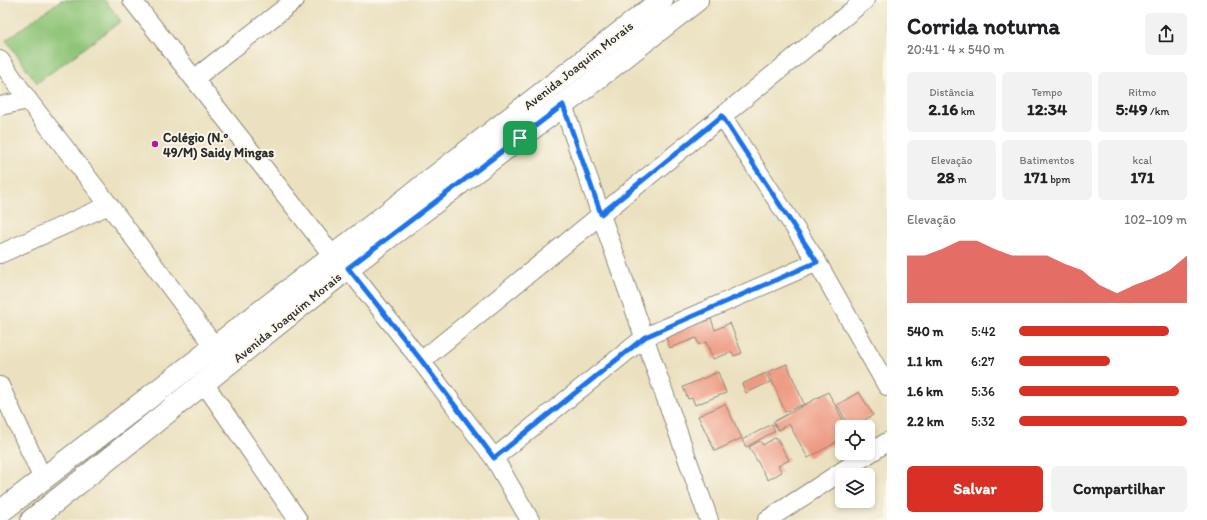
<!DOCTYPE html>
<html lang="pt">
<head>
<meta charset="utf-8">
<style>
  body { margin:0; font-family:Itim,sans-serif; background:#f2f2f2; color:#202124; height:100vh; display:flex; flex-direction:column; font-size:15px; white-space:nowrap }
  * { box-sizing:border-box; margin:0 }
  p { font-size:13px; color:#757577 }
  .icon { flex:none; width:22px; height:22px; fill:none; stroke:currentColor; stroke-width:2; stroke-linecap:round; stroke-linejoin:round }
  .map { position:relative; flex:1; overflow:hidden }
  .side { display:flex; flex-direction:column; background:#fff; width:320px }
  .side>* { flex:none }
  .tools { position:absolute; left:835px; top:420px; display:grid; gap:8px }
  .tools a { display:grid; place-items:center; width:40px; height:40px; border-radius:6px; background:#fff; box-shadow:0 2px 6px #0003; font-size:20px }
  .pin { position:absolute; display:grid; place-items:center; width:34px; height:34px; color:#fff; margin:-17px; border-radius:8px; box-shadow:0 2px 6px #0006 }
  .round { display:grid; place-items:center; flex:none; width:42px; height:42px; border-radius:6px; background:#f2f2f2 }
  .overview { display:flex; align-items:center; justify-content:space-between; height:68px; padding:0 20px }
  h1 { font-size:22px; font-weight:700; line-height:30px }
  .stats { display:grid; grid-template-columns:repeat(3,1fr); gap:6px; height:68px; padding:4px 20px }
  .stats div { display:grid; align-content:center; border-radius:6px; background:#f2f2f2; text-align:center }
  .stats b { font-size:17px; font-weight:700 }
  .stats small { font-size:11px; font-weight:400 }
  .stats p { font-size:11px }
  .chart { height:112px; padding:8px 20px }
  .chart p { display:flex; justify-content:space-between }
  .chart svg { width:100%; height:72px; margin-top:4px; fill:#d93025; opacity:.7 }
  .cta { display:flex; gap:8px; margin-top:auto; padding:8px 20px }
  .cta a { flex:1; height:46px; border-radius:6px; background:#d93025; color:#fff; font-size:16px; font-weight:700; line-height:46px; text-align:center }
  .cta a+a { background:#f2f2f2; color:#202124 }
  ul { padding:0 20px; list-style:none; font-size:13px }
  li { display:grid; grid-template-columns:64px 48px 1fr; align-items:center; height:30px }
  li i { height:10px; border-radius:5px; background:#d93025 }
  main { display:flex; flex:1; min-height:0 }
  .map>svg:first-child { display:block }
</style>
</head>
<body>
<main>
<div class="map">
<svg width="887" height="520" viewBox="0 0 887 520">
  <rect width="100%" height="100%" fill="#fbf7ec"/>
  <filter id="ink" filterUnits="userSpaceOnUse"><feTurbulence type="fractalNoise" baseFrequency=".025" numOctaves="2"/><feDisplacementMap in="SourceGraphic" scale="8" xChannelSelector="R" yChannelSelector="G"/><feConvolveMatrix kernelMatrix="1 2 1 2 8 2 1 2 1" color-interpolation-filters="sRGB"/></filter>
  <filter id="wash" filterUnits="userSpaceOnUse"><feTurbulence type="fractalNoise" baseFrequency=".012" numOctaves="4" result="noise"/><feDisplacementMap in="SourceGraphic" scale="16" xChannelSelector="R" yChannelSelector="G"/><feGaussianBlur stdDeviation="0.9" result="paint"/><feColorMatrix in="noise" values="0 0 0 0 0 0 0 0 0 0 0 0 0 0 0 0 0 1.4 0 .05"/><feComposite in="paint" operator="in"/></filter>
  <g filter="url(#wash)">
    <rect width="100%" height="100%" fill="#ebe1c0"/>
    <!-- green -->
    <polygon fill="#8fc578" stroke="#5d7852" points="61,0 105,0 121,21 37,83 6,40"/>
    <g id="blocks">
      <!-- building -->
      <g fill="#ee9a82">
        <polygon points="711,319 715,330 730,323 742,353 734,356 732,352 713,359 706,342 699,345 696,338 670,348 665,336"/>
        <polygon points="787,364 804,404 785,412 768,372"/>
        <polygon points="718,372 726,393 695,405 692,398 688,399 683,387"/>
        <polygon points="766,373 770,382 746,393 742,384"/>
        <polygon points="828,392 847,427 842,427 842,439 808,458 789,424 778,430 773,422"/>
        <polygon points="859,392 873,415 853,427 850,427 837,405"/>
        <polygon points="725,404 742,438 715,451 698,416"/>
        <polygon points="772,424 775,431 746,447 742,440"/>
        <polygon points="776,437 789,460 778,466 782,472 768,480 749,447 760,441 763,445"/>
      </g>
    </g>
  </g>
  <g filter="url(#ink)">
    <use href="#blocks" fill-opacity="0" stroke="#8b8676" stroke-width="1"/>
    <g fill="none" stroke-linecap="round" stroke-linejoin="round">
      <!-- minor casing -->
      <g stroke="#8b8676" stroke-width="20">
        <g id="minor">
          <polyline points="132,0 333,256"/>
          <polyline points="0,60 28,100 109,205 215,347"/>
          <polyline points="194,79 295,0"/>
          <polyline points="563,105 601,215 709,520"/>
          <polyline points="0,106 28,100"/>
          <polyline points="722,116 817,262 887,386"/>
          <polyline points="0,254 109,205"/>
          <polyline points="348,268 421,361 494,458 530,520"/>
          <polyline points="421,361 865,0"/>
          <polyline points="204,383 298,520"/>
          <polyline points="0,386 43,479"/>
          <polyline points="494,458 645,337 817,262"/>
          <polyline points="767,520 887,442"/>
        </g>
      </g>
      <!-- tertiary casing -->
      <g stroke="#8b8676" stroke-width="24">
        <g id="tertiary">
          <polyline points="0,512 333,256 662,0"/>
          <polyline points="32,520 348,268 563,105 697,0"/>
        </g>
      </g>
      <!-- minor -->
      <use href="#minor" stroke="#fff" stroke-width="18"/>
      <!-- tertiary -->
      <use href="#tertiary" stroke="#fff" stroke-width="22"/>
    </g>
  </g>
  <g fill="none" stroke-linecap="round" stroke-linejoin="round" filter="url(#ink)">
    <!-- route casing -->
    <g stroke="#fff" stroke-width="8">
      <polygon id="route" points="563,105 601,214 722,116 817,262 645,337 494,458 421,360 348,268"/>
    </g>
    <!-- route -->
    <use href="#route" stroke="#1a73e8" stroke-width="5"/>
  </g>
  <!-- markers -->
  <circle fill="#b5179e" stroke="#fbf7ec" stroke-width="1.5" cx="155" cy="144" r="4"/>
  <g text-anchor="middle" stroke-width="4" stroke-linejoin="round" paint-order="stroke">
    <!-- street labels -->
    <g font-size="13" fill="#2b2b2b" stroke="#fbf7ec">
      <text transform="translate(578 65) rotate(-38)" y="5">Avenida Joaquim Morais</text>
      <text transform="translate(287 317) rotate(-39)" y="5">Avenida Joaquim Morais</text>
    </g>
    <!-- poi labels -->
    <g font-size="13" font-weight="bold" fill="#2b2b2b" stroke="#fbf7ec" text-anchor="start">
      <text x="163" y="142">Colégio (N.º<tspan x="163" dy="15">49/M) Saidy Mingas</tspan></text>
    </g>
  </g>
</svg>
<div class="tools">
<a><svg class="icon" aria-label="locate" viewBox="0 0 24 24"><circle cx="12" cy="12" r="6"/><path d="M12 2v4M12 18v4M2 12h4M18 12h4"/></svg></a>
<a><svg class="icon" aria-label="layers" viewBox="0 0 24 24"><path d="M12 4l9 5-9 5-9-5zM3 14l9 5 9-5"/></svg></a>
</div>
<div class="pin" style="left:520px;top:138px;background:#1e9e55"><svg class="icon" aria-label="arrive" viewBox="0 0 24 24"><path d="M6 21V4h12l-3 4 3 4H6"/></svg></div>
</div>
<section class="side">
<div class="overview"><div><h1>Corrida noturna</h1><p>20:41 · 4 × 540 m</p></div><a class="round"><svg class="icon" aria-label="share" viewBox="0 0 24 24"><path d="M12 15V3M7 8l5-5 5 5M5 13v7h14v-7"/></svg></a></div>
<div class="stats">
<div><p>Distância</p><b>2.16<small> km</small></b></div>
<div><p>Tempo</p><b>12:34</b></div>
<div><p>Ritmo</p><b>5:49<small> /km</small></b></div>
</div>
<div class="stats">
<div><p>Elevação</p><b>28<small> m</small></b></div>
<div><p>Batimentos</p><b>171<small> bpm</small></b></div>
<div><p>kcal</p><b>171</b></div>
</div>
<div class="chart"><p><span>Elevação</span>102–109 m</p>
<svg viewBox="0 0 160 44" preserveAspectRatio="none"><path d="M0 44V15L10 15L20 11L30 6L40 6L50 11L60 15L70 15L80 15L90 20L100 24L110 33L120 38L130 33L140 29L150 24L160 15V44z"/></svg>
</div>
<ul>
<li><b>540 m</b>5:42<i style="width:89%"></i></li>
<li><b>1.1 km</b>6:27<i style="width:54%"></i></li>
<li><b>1.6 km</b>5:36<i style="width:95%"></i></li>
<li><b>2.2 km</b>5:32<i style="width:100%"></i></li>
</ul>
<div class="cta"><a>Salvar</a><a>Compartilhar</a></div>
</section>
</main>
</body>
</html>
